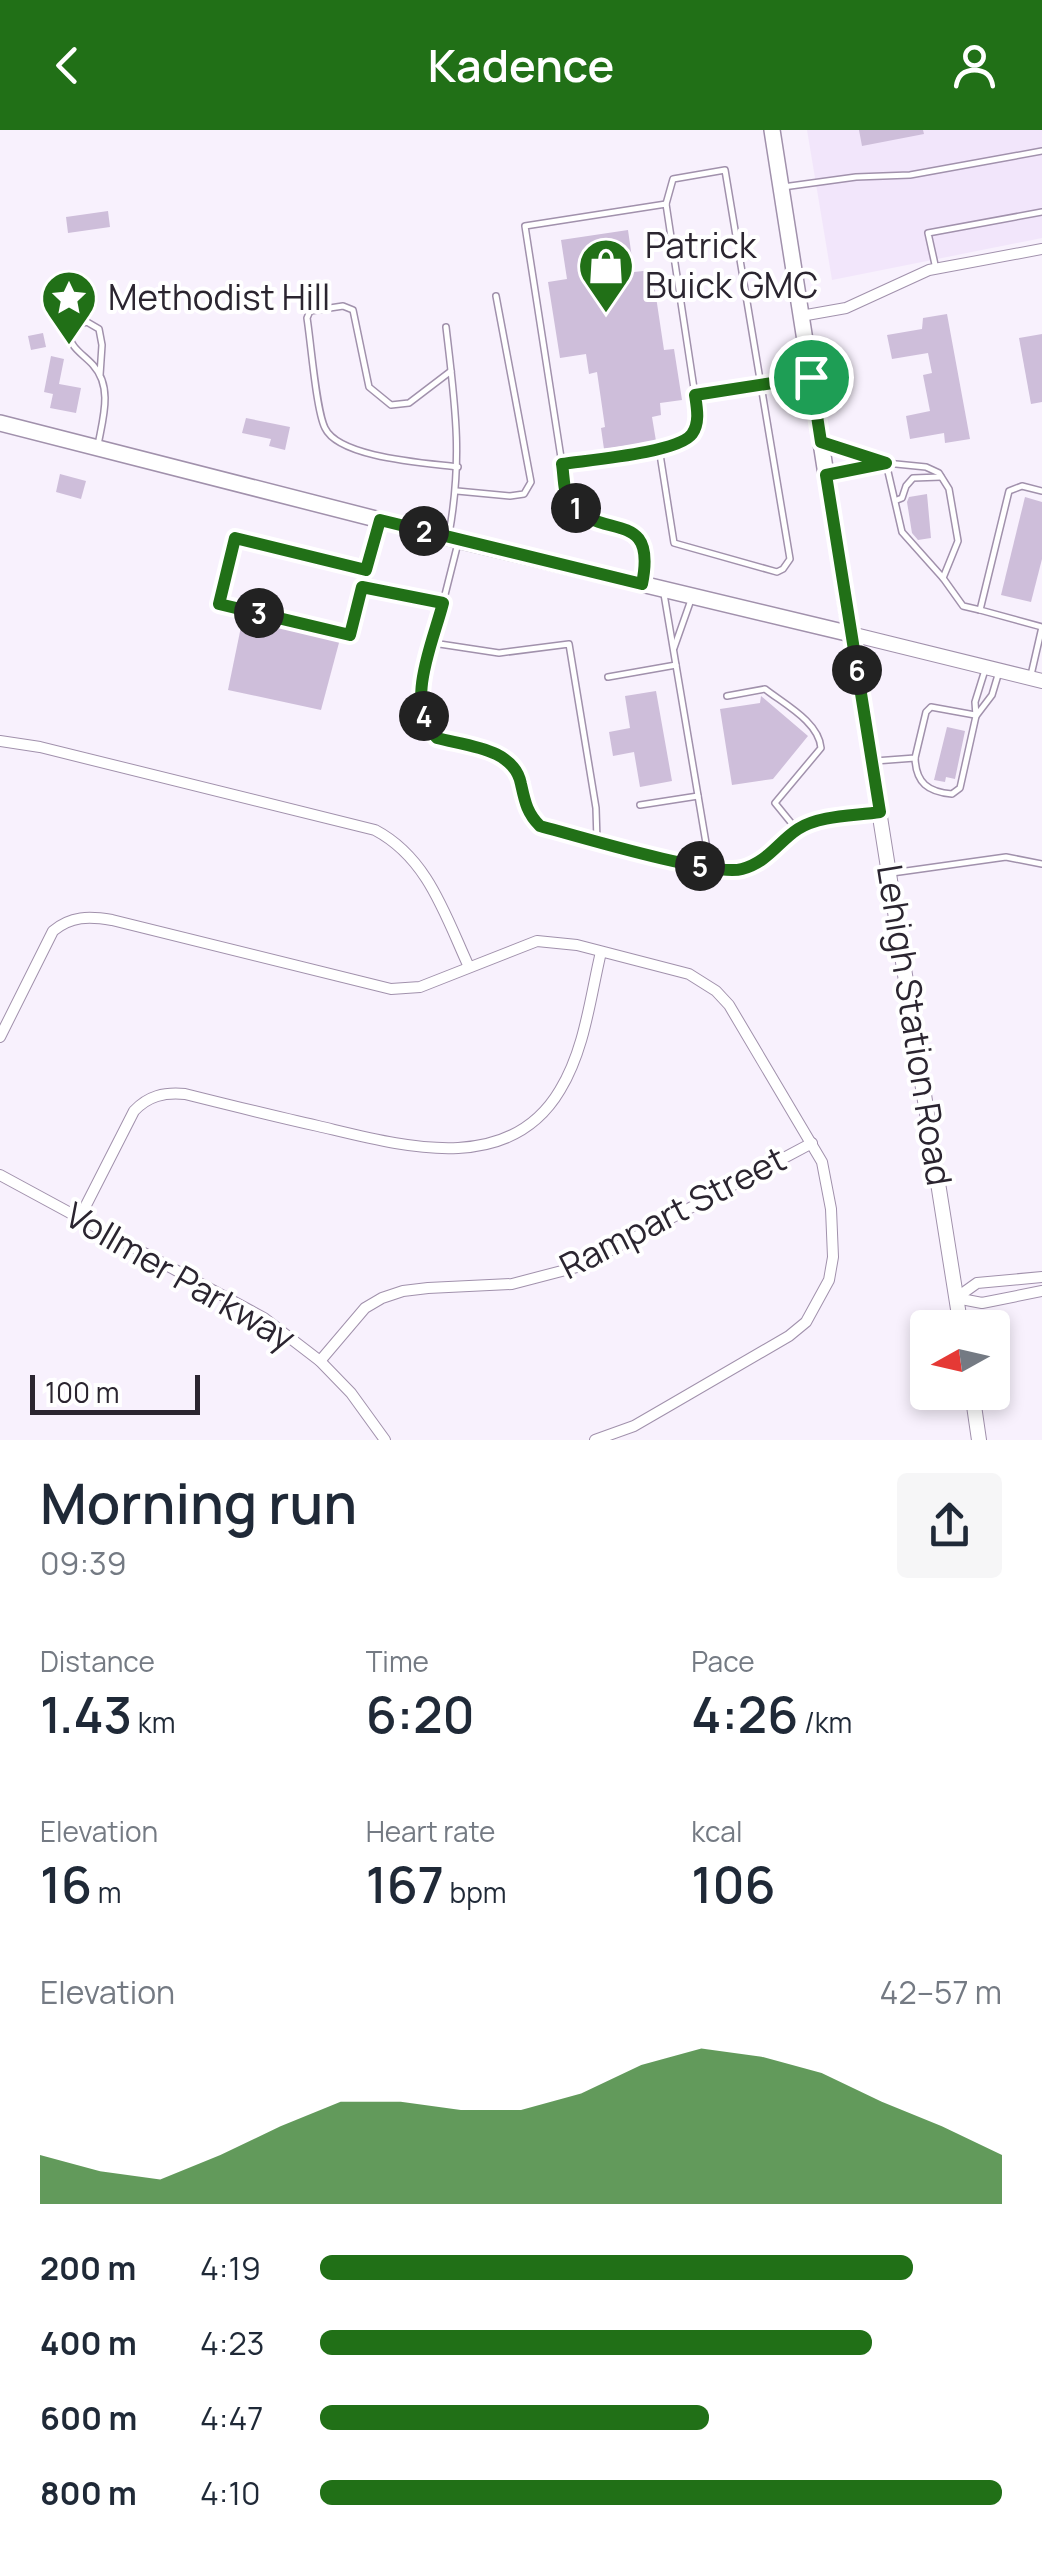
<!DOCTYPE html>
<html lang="en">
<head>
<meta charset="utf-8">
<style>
  body { margin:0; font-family:Manrope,sans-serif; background:#f6f6f7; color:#1f2937; height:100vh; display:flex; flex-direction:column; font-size:38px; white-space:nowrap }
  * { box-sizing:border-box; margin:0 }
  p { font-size:32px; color:#747a83 }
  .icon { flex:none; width:55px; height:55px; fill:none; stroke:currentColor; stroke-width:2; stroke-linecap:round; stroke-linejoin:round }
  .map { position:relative; height:1310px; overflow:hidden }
  .side { display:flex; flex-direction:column; background:#fff; flex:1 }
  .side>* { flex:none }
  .needle { width:65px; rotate:262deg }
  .buttons { position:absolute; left:910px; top:1180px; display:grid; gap:20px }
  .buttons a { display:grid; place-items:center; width:100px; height:100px; border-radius:10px; background:#fff; box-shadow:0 5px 15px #0003; font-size:50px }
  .scale { position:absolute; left:30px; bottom:25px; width:170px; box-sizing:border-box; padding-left:10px; border:5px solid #2b2530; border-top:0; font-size:28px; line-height:35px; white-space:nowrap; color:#2b2530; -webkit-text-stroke:8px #fff; paint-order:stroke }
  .pin { position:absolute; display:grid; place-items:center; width:85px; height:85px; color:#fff; margin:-42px; border:5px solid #fff; border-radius:50%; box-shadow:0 2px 10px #0007 }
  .km { position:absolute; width:50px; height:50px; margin:-25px; border-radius:50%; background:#222; color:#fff; font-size:28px; line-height:50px; text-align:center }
  .round { display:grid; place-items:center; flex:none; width:105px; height:105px; border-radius:10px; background:#f6f6f7 }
  .summary { display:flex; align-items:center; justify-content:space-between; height:170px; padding:0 40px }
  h1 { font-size:55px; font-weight:600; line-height:75px }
  .figures { display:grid; grid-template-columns:repeat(3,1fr); gap:15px; height:170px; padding:10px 40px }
  .figures div { display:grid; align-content:center }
  .figures b { font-size:50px; font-weight:600 }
  .figures small { font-size:28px; font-weight:400 }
  .figures p { font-size:28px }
  .chart { height:280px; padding:20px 40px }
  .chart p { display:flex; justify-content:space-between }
  .chart svg { width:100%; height:180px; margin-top:10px; fill:#217017; opacity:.7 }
  ul { padding:0 40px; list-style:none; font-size:32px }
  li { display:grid; grid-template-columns:160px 120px 1fr; align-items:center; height:75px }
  li i { height:25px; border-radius:12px; background:#217017 }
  header { display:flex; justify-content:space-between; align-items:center; height:130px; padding:0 40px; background:#217017; color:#fff; font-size:45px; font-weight:600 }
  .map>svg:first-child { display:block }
</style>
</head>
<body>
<header><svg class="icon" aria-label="back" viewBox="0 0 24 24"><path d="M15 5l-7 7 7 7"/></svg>Kadence<svg class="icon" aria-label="person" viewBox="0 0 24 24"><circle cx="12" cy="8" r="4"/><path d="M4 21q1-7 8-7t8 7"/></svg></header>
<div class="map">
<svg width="1042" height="1310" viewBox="0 0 1042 1310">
  <rect width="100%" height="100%" fill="#f8f1fd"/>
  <!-- built -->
  <polygon fill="#f2e6fb" points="807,0 1042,0 1042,108 832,150"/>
  <!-- building -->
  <g fill="#cebeda">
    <polygon points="859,0 923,0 924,4 862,16"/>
    <polygon points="108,81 110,97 68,103 66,87"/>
    <polygon points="628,100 634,142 652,140 664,220 674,219 682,270 660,273 661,285 652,287 656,311 604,319 601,298 605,297 597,242 589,244 586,224 560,228 548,152 567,149 561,110"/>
    <polygon points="947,184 970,309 945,313 944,303 910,309 906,286 930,281 923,245 932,243 928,223 892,229 887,205 922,199 923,188"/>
    <polygon points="43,203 46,217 31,220 28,206"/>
    <polygon points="1042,204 1042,272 1031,274 1019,208"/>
    <polygon points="51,226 64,229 59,254 81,258 76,283 50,278 53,264 44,262"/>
    <polygon points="246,288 290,297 285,320 269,316 271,309 242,303"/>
    <polygon points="60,344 86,351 81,369 56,362"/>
    <polygon points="927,364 931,408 918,410 912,403 907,372 909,367"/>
    <polygon points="1025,367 1042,372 1042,429 1031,472 1001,465"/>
    <polygon points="243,487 340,509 321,580 228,560"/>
    <polygon points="656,561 672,651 640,657 634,622 613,626 609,602 630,598 625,566"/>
    <polygon points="761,566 808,606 773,649 732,655 720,579 760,573"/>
    <polygon points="947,597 965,601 955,649 946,647 945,652 934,650"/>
  </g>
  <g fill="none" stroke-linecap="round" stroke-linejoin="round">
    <!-- lane casing -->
    <g stroke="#a191ac" stroke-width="8">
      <g id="lane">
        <polyline points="783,57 856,47 910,45 1042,21"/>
        <polyline points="936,139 928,103 1042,82"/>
        <path d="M 446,197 C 455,274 463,327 449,404"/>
        <path d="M 451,241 L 409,273 L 391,275 L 369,257 L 353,180 L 343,176 L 310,181 L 307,188 C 311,213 316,280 325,298 C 339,328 427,333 458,337"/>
        <polyline points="825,313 886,333 926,337 939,343 949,359 958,411 943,448 963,476 980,480"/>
        <path d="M 98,315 C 103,288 113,257 93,235 C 83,224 70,218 69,203 L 75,195 L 87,192 L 99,199 L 102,215 L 100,245"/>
        <polyline points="659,318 674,413 777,442 783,439 790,429 725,40 673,49 666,74"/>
        <polyline points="886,333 902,402 943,448"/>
        <polyline points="562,334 525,96 666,74 695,265"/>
        <polyline points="830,344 884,334"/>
        <polyline points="457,361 510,366 524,364 531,352 496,166"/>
        <polyline points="897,370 902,368 906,356 913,348 941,347"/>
        <polyline points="378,395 362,457 443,473"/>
        <path d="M 458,413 L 423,552 L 420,577 L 429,600 L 437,608 C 467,616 514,618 521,654 C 525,672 527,683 540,697 L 700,736 L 737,740 L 771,725 L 797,700 L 817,691 L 877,683"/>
        <path d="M 642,451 C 658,378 601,411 571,373 C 563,364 564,346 562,334 C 588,330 678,324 692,304 C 700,293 697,278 695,265 L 808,247"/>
        <polyline points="362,457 350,505 219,474 235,409 366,440"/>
        <polyline points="664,464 707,719 700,736"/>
        <polyline points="433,513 499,523 569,514 596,678 597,711"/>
        <polyline points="674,518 692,467"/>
        <polyline points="1031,545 1042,497 980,480 1009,361 1022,356 1042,361"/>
        <polyline points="608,547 676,535"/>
        <path d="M 727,566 L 765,559 C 784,574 819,592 821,618 L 775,673 L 797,700"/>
        <polyline points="976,586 992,565 998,545"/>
        <path d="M 915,628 C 916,653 928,662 952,664 L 960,658 L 976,586 L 975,572 L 985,540"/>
        <polyline points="875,631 915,628 926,582 931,577 975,585"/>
        <polyline points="640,675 698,666"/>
        <polyline points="892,743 1006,727 1042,734"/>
      </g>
    </g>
    <!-- street casing -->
    <g stroke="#a191ac" stroke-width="12">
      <g id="street">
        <polyline points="801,186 846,178 929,140 1042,119"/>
        <path d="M 0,611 L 40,617 L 375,700 C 428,728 445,785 469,837"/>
        <path d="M 0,907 L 53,801 C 71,786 89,786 112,790 L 391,859 L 420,857 L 537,811 L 577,815 L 689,844 L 716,861 L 729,875 L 822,1032 L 831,1079 L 833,1127 L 829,1150 L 806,1192 L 789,1206 L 672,1274 L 634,1296 L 595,1310"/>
        <polyline points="0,1045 264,1188 320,1231 351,1263 385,1310"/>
        <path d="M 80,1087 L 134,981 C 148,966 164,962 185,964 C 229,975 273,986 318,996 C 399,1015 508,1048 560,960 C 585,919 590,868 601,822"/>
        <polyline points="956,1168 977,1153 1042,1147"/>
        <polyline points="956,1168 982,1173 1042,1161"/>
        <polyline points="320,1231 365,1178 382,1168 403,1161 428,1158 512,1154 581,1136 812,1013"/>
      </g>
    </g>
    <!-- secondary casing -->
    <g stroke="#a191ac" stroke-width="16">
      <g id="secondary">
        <polyline points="961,1198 851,504 1042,551"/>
        <polyline points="972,1262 979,1310"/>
      </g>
    </g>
    <!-- primary casing -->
    <g stroke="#a191ac" stroke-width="18">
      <polyline id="primary" points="0,293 466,412 851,504 772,0"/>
    </g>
    <!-- lane -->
    <use href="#lane" stroke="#fff" stroke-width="5"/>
    <!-- street -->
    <use href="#street" stroke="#fff" stroke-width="10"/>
    <!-- secondary -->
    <use href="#secondary" stroke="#fff" stroke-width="14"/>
    <!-- primary -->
    <use href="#primary" stroke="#fff" stroke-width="15"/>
  </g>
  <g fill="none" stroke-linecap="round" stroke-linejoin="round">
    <!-- route casing -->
    <g stroke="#fff" stroke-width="20">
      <path id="route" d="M 811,247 L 821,312 L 886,333 L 826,345 L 880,682 C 855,686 820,685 798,699 C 778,712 768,732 742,739 C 713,747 577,706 540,696 C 527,683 525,672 521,654 C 514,618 467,616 437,608 C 403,575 433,513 443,473 L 362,457 L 350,505 L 219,474 L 235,408 L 366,440 L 380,390 L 642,454 C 658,375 599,413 570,372 C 563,363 564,345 562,334 C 588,330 678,323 692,304 C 700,293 697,278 695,265 Z"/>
    </g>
    <!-- route -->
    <use href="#route" stroke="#217017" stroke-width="12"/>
  </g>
  <!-- icons -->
  <defs>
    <g id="shop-pin" transform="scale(2.875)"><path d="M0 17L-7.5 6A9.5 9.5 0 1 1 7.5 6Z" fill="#217017" stroke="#fff"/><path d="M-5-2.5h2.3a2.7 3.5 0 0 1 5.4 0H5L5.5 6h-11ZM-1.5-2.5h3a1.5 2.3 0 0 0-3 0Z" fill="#fff"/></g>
    <g id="sight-pin" transform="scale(2.875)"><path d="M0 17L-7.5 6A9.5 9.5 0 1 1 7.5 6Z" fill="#217017" stroke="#fff"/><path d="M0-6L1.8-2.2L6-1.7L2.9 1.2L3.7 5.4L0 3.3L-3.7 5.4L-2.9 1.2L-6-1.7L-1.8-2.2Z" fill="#fff"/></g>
  </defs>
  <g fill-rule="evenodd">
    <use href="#shop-pin" x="606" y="136"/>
    <use href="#sight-pin" x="69" y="168"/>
  </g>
  <g text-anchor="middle" stroke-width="8" stroke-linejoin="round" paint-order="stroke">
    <!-- poi labels -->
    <g font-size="35" fill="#2b2530" stroke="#fff" text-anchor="start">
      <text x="645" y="128">Patrick<tspan x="645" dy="40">Buick GMC</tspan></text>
      <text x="108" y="180">Methodist Hill</text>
    </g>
    <!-- street labels -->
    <g font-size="35" fill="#2b2530" stroke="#fff">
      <text transform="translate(914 895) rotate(81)" y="12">Lehigh Station Road</text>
      <text transform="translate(673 1083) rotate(-27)" y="12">Rampart Street</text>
      <text transform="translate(180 1147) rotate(30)" y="12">Vollmer Parkway</text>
    </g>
  </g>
</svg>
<div class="buttons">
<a><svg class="needle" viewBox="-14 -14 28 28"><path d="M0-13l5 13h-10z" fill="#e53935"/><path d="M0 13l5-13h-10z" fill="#747a83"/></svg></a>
</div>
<div class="scale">100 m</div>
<div class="pin" style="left:811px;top:247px;background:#1e9e55"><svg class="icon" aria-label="arrive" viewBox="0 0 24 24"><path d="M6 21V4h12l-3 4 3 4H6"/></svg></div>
<b class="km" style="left:576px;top:378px">1</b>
<b class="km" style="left:424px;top:401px">2</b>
<b class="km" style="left:259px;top:483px">3</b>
<b class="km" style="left:424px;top:586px">4</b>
<b class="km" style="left:700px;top:736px">5</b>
<b class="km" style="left:857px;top:540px">6</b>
</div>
<section class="side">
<div class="summary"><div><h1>Morning run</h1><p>09:39</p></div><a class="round"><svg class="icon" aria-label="share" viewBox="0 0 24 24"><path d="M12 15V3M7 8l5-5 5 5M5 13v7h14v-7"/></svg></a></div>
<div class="figures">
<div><p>Distance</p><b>1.43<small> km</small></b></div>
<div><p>Time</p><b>6:20</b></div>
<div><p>Pace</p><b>4:26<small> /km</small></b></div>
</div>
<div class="figures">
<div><p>Elevation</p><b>16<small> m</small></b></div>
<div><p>Heart rate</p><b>167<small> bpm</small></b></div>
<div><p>kcal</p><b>106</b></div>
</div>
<div class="chart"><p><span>Elevation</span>42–57 m</p>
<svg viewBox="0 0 160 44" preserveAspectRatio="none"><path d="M0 44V32L10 36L20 38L30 32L40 25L50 19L60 19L70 21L80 21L90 17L100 10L110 6L120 8L130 12L140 19L150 25L160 32V44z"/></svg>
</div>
<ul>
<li><b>200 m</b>4:19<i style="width:87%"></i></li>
<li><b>400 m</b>4:23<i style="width:81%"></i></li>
<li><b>600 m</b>4:47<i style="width:57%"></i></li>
<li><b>800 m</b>4:10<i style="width:100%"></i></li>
</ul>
</section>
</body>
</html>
